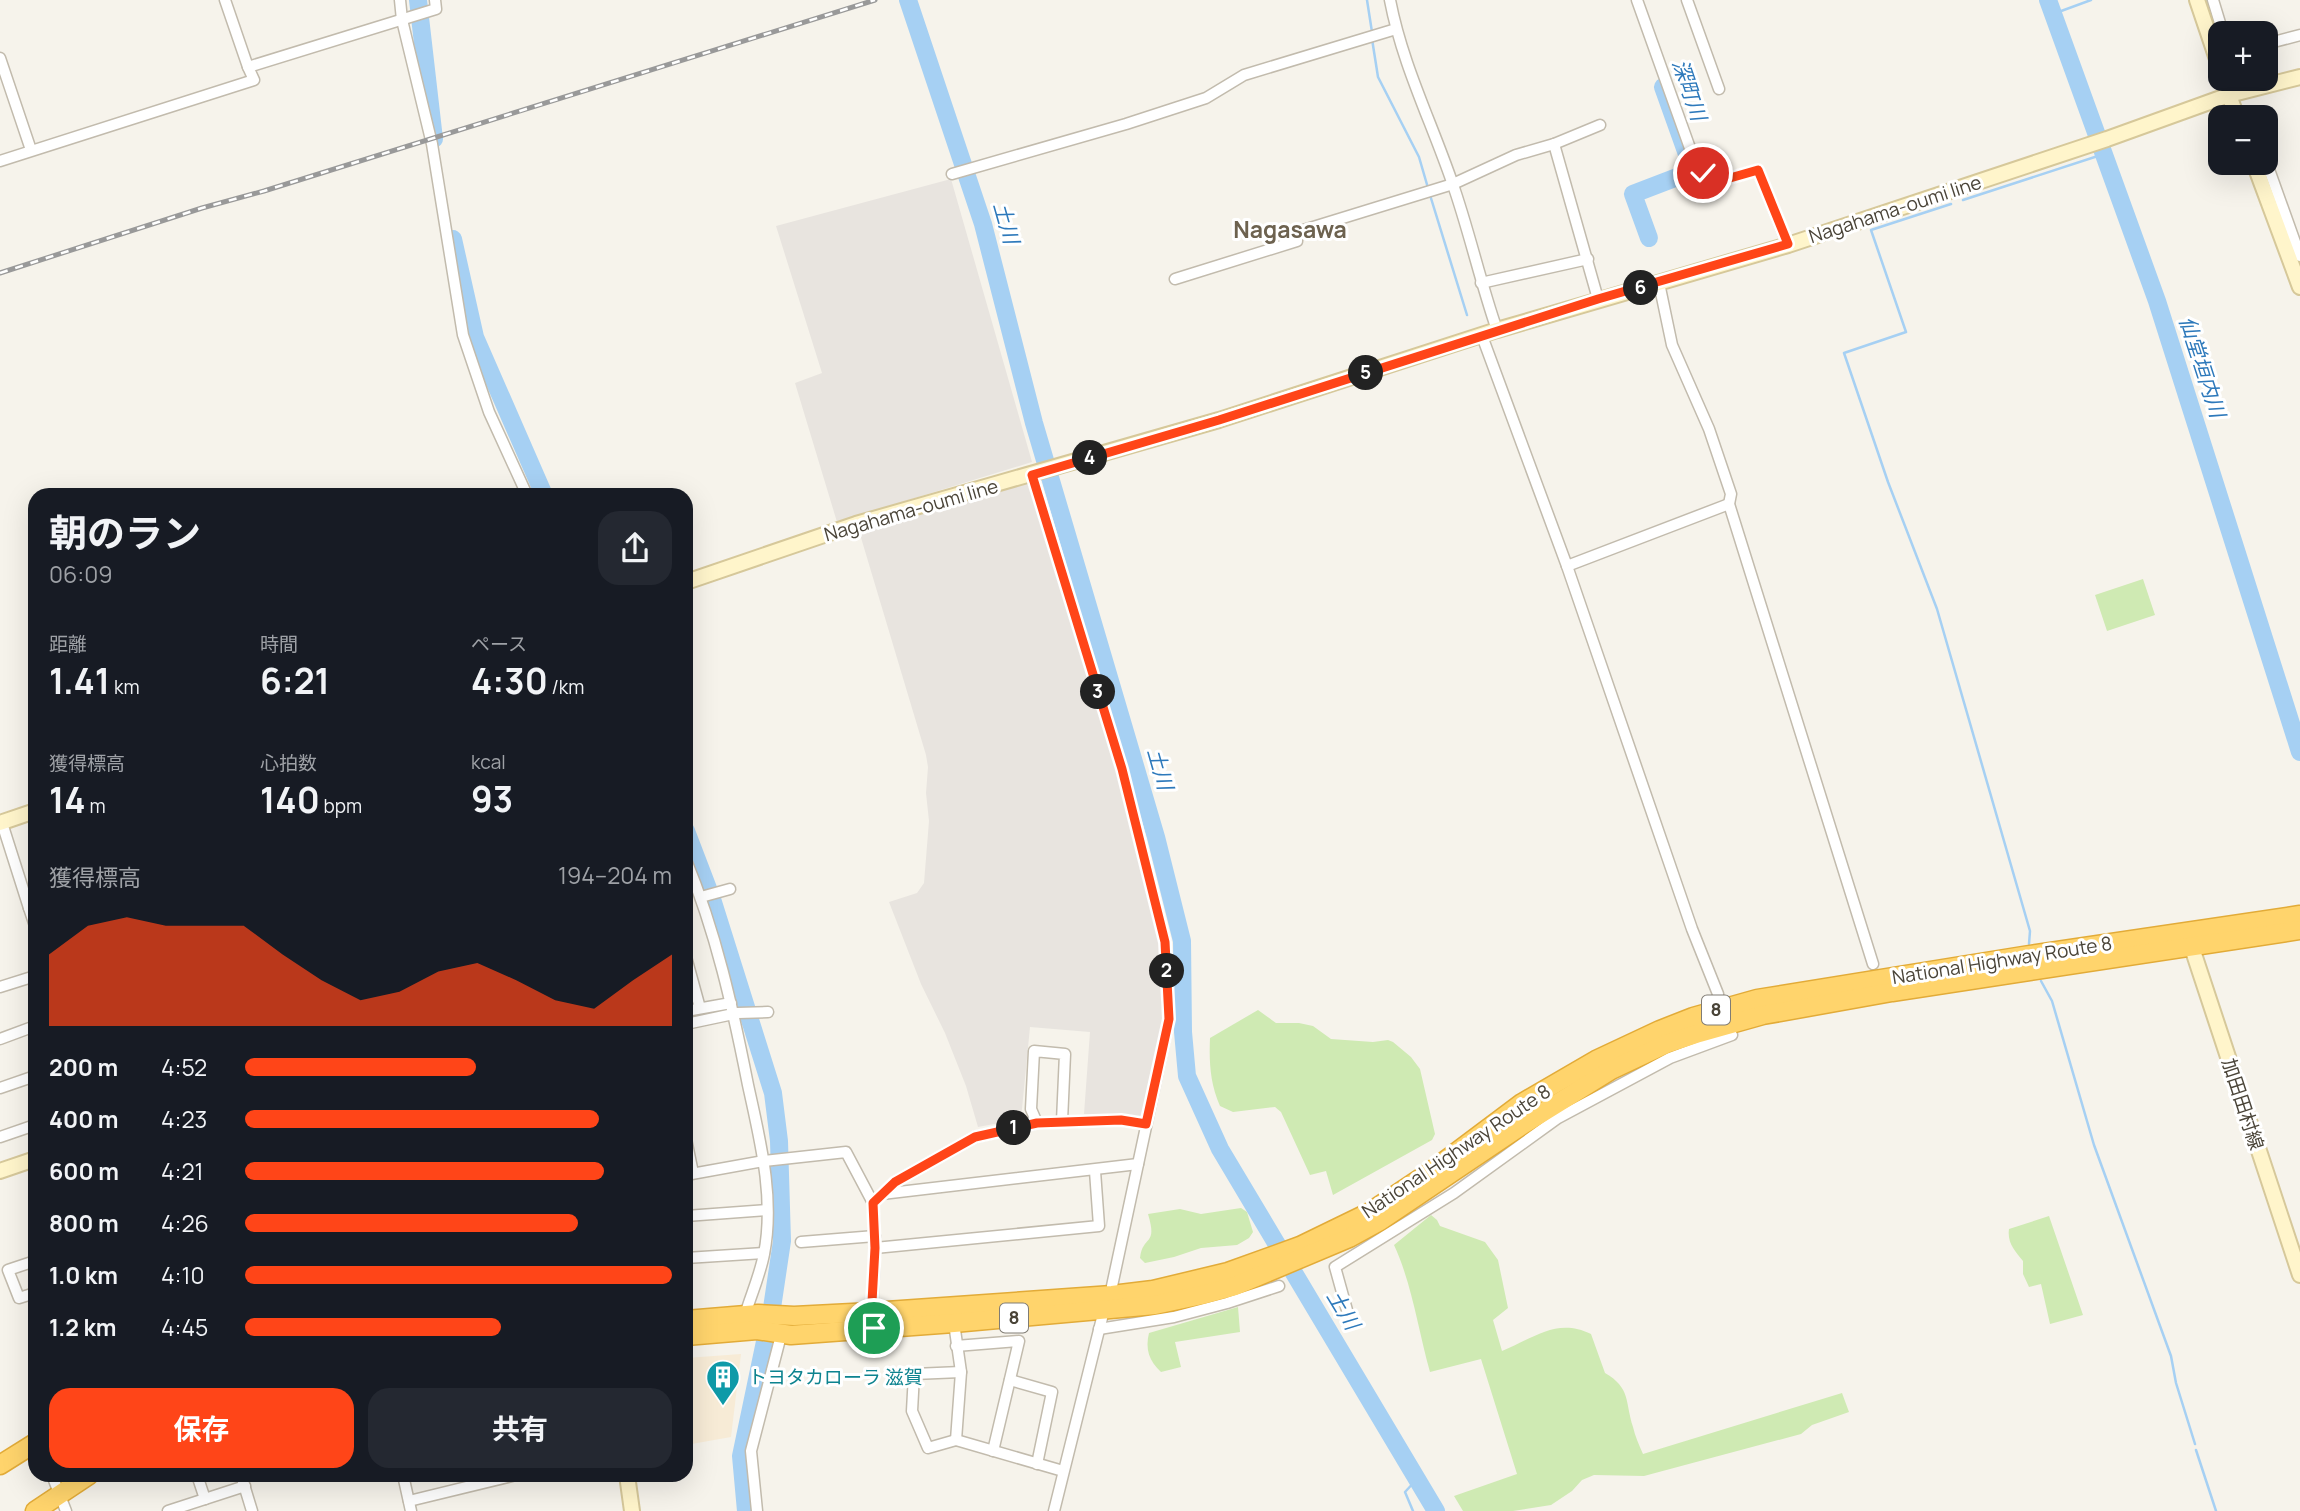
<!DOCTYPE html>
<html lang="ja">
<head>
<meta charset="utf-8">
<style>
  body { margin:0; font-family:Manrope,"Noto Sans JP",sans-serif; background:#242831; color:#f1f3f6; height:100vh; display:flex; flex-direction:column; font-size:26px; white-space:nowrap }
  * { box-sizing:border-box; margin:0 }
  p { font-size:23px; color:#9ea1a6 }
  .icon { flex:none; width:38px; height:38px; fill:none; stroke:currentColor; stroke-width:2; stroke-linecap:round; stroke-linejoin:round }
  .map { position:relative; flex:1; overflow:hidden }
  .details { position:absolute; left:28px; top:488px; width:665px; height:994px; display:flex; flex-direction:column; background:#171b24; border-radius:21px; box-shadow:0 7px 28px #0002 }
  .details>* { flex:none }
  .fabs { position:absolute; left:2208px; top:21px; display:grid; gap:14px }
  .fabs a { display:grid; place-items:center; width:70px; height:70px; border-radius:14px; background:#171b24; box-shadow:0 7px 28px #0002; font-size:35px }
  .pin { position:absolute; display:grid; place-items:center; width:60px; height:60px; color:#fff; margin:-30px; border:4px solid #fff; border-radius:50%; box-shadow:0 2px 7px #0007 }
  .km { position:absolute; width:35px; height:35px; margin:-18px; border-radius:50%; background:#222; color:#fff; font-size:19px; line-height:35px; text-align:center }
  .round { display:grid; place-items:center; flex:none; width:74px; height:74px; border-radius:21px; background:#242831 }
  .head { display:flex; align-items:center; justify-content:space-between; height:119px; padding:0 21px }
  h1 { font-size:38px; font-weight:700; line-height:52px }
  .stats { display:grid; grid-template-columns:repeat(3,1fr); gap:10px; height:119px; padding:7px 21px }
  .stats div { display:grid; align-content:center }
  .stats b { font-size:35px; font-weight:700 }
  .stats small { font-size:19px; font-weight:400 }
  .stats p { font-size:19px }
  .chart { height:196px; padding:14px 21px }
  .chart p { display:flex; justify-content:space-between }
  .chart svg { width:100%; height:126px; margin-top:7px; fill:#ff4518; opacity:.7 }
  .cta { display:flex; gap:14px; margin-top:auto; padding:14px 21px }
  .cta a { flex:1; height:80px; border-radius:21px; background:#ff4518; color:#fff; font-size:28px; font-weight:700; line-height:80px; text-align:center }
  .cta a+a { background:#242831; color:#f1f3f6 }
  ul { padding:0 21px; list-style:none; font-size:23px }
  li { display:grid; grid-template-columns:112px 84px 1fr; align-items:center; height:52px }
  li i { height:18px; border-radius:9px; background:#ff4518 }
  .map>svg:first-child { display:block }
</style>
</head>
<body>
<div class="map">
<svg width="2300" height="1511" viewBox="0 0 2300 1511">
  <rect width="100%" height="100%" fill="#f6f3eb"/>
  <!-- commercial -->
  <polygon fill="#f7ebd6" points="741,1354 731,1437 686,1445 686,1358"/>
  <!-- industrial -->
  <g fill="#e8e4df">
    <polygon points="951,179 1032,462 837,522 795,383 822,373 776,226"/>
    <polygon points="1029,479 1074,623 1134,835 1160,939 1164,1018 1143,1117 1084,1114 1090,1032 1030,1027 1021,1119 978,1127 966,1086 945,1033 921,984 889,902 917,893 924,883 929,821 926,793 928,767 926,755 859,531"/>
  </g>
  <!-- green -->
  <g fill="#cfeab3">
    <polygon points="2143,579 2155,615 2107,631 2095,595"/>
    <path d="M 1258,1010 L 1276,1023 L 1299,1023 L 1313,1026 L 1331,1039 L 1373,1042 L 1388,1040 L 1393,1042 L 1411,1057 L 1420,1069 L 1435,1134 L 1432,1140 L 1333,1195 L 1326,1171 L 1310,1175 L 1281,1112 L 1275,1107 L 1233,1112 L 1220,1106 C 1210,1083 1209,1062 1210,1038 Z"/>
    <path d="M 1241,1208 L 1247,1212 L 1253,1232 L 1249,1238 L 1237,1245 L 1201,1248 L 1174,1257 L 1145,1263 L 1140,1258 C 1143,1234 1158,1247 1148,1214 L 1180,1209 L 1201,1214 Z"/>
    <path d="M 1431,1215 L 1437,1220 L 1440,1226 L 1485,1242 L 1498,1260 L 1508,1308 L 1493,1320 L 1502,1351 C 1534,1338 1557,1317 1591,1334 L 1605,1373 C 1631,1388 1625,1402 1633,1427 C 1635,1436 1639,1445 1643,1454 L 1842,1393 L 1849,1412 L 1812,1425 L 1801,1434 L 1644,1476 L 1594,1475 L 1582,1480 L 1572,1491 L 1551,1505 L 1513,1511 L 1463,1511 L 1454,1496 L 1517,1474 L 1481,1359 L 1430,1372 C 1418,1329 1412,1284 1394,1245 Z"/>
    <path d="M 2049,1216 L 2083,1315 L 2050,1324 L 2041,1284 L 2029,1287 L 2023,1274 L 2023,1261 C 2015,1251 2007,1243 2009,1229 Z"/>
    <path d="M 1238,1307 L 1240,1332 L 1175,1342 L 1181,1367 L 1161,1372 C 1149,1361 1145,1349 1149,1333 Z"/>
  </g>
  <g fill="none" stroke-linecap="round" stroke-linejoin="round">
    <!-- stream -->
    <g stroke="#a6d0f3" stroke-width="2.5">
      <polyline points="1367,0 1372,32"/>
      <polyline points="2207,0 2221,43"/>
      <polyline points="2053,14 2091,0"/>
      <polyline points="1372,39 1378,77 1419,157 1428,188"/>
      <polyline points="2242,107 2245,117"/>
      <polyline points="1430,195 1467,315"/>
      <polyline points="1963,200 2104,154"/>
      <polyline points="1951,204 1871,230 1906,332 1844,353 1888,482 1937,609 2030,931 2029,944"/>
      <polyline points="2041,981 2052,1001 2094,1145 2171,1356 2176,1383 2195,1444"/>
      <polyline points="2196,1450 2216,1511"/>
      <polyline points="1413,1511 1405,1492 1417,1479"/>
    </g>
    <!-- river -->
    <g stroke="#a6d0f3" stroke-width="18">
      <polyline points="418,0 434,139"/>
      <polyline points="908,0 983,224 1034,423 1156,837 1182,941 1183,1032 1187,1076 1220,1149 1436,1511"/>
      <polyline points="2048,0 2157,301 2300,752"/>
      <polyline points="1649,238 1633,194 1693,171 1663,87"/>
      <polyline points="453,239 475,337 544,495"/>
      <polyline points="686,831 712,899 773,1093 779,1141 782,1241 772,1308 741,1456 746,1511"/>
    </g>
    <!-- street casing -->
    <g stroke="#c2bbad" stroke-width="13">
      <g id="street">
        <polyline points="225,0 248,67"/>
        <polyline points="400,0 402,20 432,144 463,335 489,412 527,495"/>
        <path d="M 1390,0 C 1402,63 1431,121 1452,182 C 1469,230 1480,281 1497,330"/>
        <polyline points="1637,0 1696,165 1709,184 1758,170 1788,245"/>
        <polyline points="1687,0 1719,89"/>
        <polyline points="2213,0 2223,33"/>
        <polyline points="2266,44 2300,35"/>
        <polyline points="0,58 31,150"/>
        <polyline points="1554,144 1598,299"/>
        <polyline points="0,161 254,80 248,67 436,9 435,0"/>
        <polyline points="2266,161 2300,256"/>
        <polyline points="952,174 1126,124 1206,98 1244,75 1396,29"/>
        <polyline points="1175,279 1297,241 1297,232 1453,184 1516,155 1554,144 1600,125"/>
        <polyline points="1481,283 1588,259"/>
        <polyline points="1659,283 1672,345 1709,429 1731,494 1729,504 1873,964"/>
        <polyline points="1482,336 1567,566 1692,929 1718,994"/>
        <polyline points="1032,475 1122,769 1165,942 1169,1019 1112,1286 1112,1295"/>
        <polyline points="1567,566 1729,504"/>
        <polyline points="2,823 29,908"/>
        <path d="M 686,860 C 716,932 733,1009 748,1085 C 760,1140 775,1198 764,1254 C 760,1275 751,1295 745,1315"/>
        <polyline points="701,897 730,889"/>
        <polyline points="34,907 29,908 35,926"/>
        <polyline points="686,957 700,1008"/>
        <polyline points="0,987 35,976"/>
        <polyline points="686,1011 731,1003"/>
        <polyline points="686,1024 738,1013 768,1012"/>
        <polyline points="0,1039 35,1026"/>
        <polyline points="0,1088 35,1076"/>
        <polyline points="1037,1123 1031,1109 1034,1051 1065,1054 1062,1121"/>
        <polyline points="0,1137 35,1125"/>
        <polyline points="686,1139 693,1173"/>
        <polyline points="686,1175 764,1161 846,1152 873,1203 895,1182 975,1137 1037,1123 1121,1120 1146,1124"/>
        <polyline points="882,1194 1138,1164"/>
        <polyline points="873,1203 875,1248 1099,1226 1095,1171"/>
        <polyline points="686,1216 766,1210"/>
        <polyline points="801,1242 875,1236"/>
        <polyline points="686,1258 764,1253"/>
        <polyline points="35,1261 8,1270 19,1298 35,1293"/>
        <polyline points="872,1314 875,1248"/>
        <polyline points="1350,1321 1335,1267 1454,1193 1558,1118 1670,1058 1732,1035"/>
        <polyline points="954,1323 961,1372 956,1440"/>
        <polyline points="1099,1329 1174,1317 1227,1303 1279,1286"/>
        <polyline points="956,1346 1019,1341 993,1451"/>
        <polyline points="961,1372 914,1374 912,1411 928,1448 956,1440 1063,1471"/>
        <polyline points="1010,1380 1052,1392 1037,1464"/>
        <polyline points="52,1475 66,1511"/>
        <polyline points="197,1475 205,1499"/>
        <polyline points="241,1475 252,1511"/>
        <polyline points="403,1475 411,1511"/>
        <polyline points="409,1501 516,1475"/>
        <polyline points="168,1511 245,1486"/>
        <polyline points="757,1511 751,1451 779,1343"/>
        <polyline points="1054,1511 1104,1310"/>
      </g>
    </g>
    <!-- secondary casing -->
    <g stroke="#d6c89a" stroke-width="18">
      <g id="secondary">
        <polyline points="2197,0 2221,71"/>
        <polyline points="2223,79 2237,117"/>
        <polyline points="2254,163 2300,287"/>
        <polyline points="686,582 856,524 1219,420 1497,330 1788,245 2107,139 2229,95 2300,77"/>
        <polyline points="0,823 35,811"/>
        <polyline points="2191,936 2194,954 2300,1275"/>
        <polyline points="0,1171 35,1159"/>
        <polyline points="627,1475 632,1511"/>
      </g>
    </g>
    <!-- highway casing -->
    <g stroke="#e2ab38" stroke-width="21">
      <g id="highway">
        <polyline points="686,1320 758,1314 794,1316 872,1312 1112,1295 1153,1290 1228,1272 1300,1246 1370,1212 1430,1172 1522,1103 1596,1060 1660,1030 1693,1017 1757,999 2023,956 2300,915"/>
        <polyline points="686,1336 757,1330 791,1335 954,1323 1155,1305 1202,1295 1235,1286 1349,1238 1380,1221 1524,1124 1611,1070 1666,1044 1699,1033 1763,1015 1892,992 2300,930"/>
        <polyline points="0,1465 35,1443"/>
        <polyline points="35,1511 89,1475"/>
      </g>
    </g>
    <!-- street -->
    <use href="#street" stroke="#fff" stroke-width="10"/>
    <!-- secondary -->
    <use href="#secondary" stroke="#fff5cb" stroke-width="14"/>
    <!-- highway -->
    <use href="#highway" stroke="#ffd46c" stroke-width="18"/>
    <!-- rail casing -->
    <g stroke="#999" stroke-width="5">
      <polyline id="rail" points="0,273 202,208 264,191 875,0"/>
    </g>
    <!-- rail -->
    <use href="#rail" stroke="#fff" stroke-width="2.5" stroke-dasharray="8" stroke-linecap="butt"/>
  </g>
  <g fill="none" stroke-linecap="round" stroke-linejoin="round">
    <!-- route casing -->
    <g stroke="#fff" stroke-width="14">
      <polyline id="route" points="874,1328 872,1302 875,1248 873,1203 895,1182 975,1137 1037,1123 1121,1120 1146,1124 1169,1019 1165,942 1122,769 1032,475 1219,420 1598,299 1788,244 1758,170 1709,184 1703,173"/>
    </g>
    <!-- route -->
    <use href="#route" stroke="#ff4518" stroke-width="9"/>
  </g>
  <!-- icons -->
  <defs>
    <g id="building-pin" transform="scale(1.75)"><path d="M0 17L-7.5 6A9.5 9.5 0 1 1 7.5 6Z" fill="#0f9aa8" stroke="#fff"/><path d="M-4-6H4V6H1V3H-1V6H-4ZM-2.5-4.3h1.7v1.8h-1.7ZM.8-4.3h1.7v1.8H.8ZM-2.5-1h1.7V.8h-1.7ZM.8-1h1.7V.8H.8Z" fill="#fff"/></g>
  </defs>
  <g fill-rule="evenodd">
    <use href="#building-pin" x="723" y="1377"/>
  </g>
  <g text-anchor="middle" stroke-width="6" stroke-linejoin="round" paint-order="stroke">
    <!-- shield labels -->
    <g fill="#fff" stroke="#807c74" stroke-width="2">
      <rect x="1702" y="995.5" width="28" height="29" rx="5"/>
      <rect x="1000" y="1303.5" width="28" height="29" rx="5"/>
    </g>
    <g font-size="18" font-weight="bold" fill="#4a4438">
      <text x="1716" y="1016">8</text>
      <text x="1014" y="1324">8</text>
    </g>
    <!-- street labels -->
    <g font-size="19" fill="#4a4438" stroke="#fff">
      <text transform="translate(1895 209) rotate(-18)" y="7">Nagahama-oumi line</text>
      <text transform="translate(911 510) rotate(-16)" y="7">Nagahama-oumi line</text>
      <text transform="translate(2002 960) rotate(-9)" y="7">National Highway Route 8</text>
      <text transform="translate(2243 1104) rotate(72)" y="7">加田田村線</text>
      <text transform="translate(1456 1151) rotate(-34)" y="7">National Highway Route 8</text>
    </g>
    <!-- culture labels -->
    <g font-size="19" fill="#0d838f" stroke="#fff" text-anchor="start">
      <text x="748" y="1384">トヨタカローラ 滋賀</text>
    </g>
    <!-- water labels -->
    <g font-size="21" font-style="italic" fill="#2d79bb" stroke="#fff">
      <text transform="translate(1689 90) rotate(71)" y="7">深町川</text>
      <text transform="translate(1006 223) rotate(74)" y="7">土川</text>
      <text transform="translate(2202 367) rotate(72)" y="7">仙堂垣内川</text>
      <text transform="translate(1160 769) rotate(74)" y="7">土川</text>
      <text transform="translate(1343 1310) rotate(59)" y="7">土川</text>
    </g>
    <!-- quarter labels -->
    <g font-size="23" font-weight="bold" fill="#6d624f" stroke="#fff">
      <text x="1290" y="238">Nagasawa</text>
    </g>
  </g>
</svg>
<div class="fabs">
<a>+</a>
<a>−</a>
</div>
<div class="pin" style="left:874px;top:1328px;background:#1e9e55"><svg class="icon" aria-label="arrive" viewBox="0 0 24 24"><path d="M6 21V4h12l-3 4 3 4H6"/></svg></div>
<div class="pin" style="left:1703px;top:173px;background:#d93025"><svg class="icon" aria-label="check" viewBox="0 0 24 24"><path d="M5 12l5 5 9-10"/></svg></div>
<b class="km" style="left:1014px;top:1128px">1</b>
<b class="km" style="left:1167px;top:971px">2</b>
<b class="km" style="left:1098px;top:692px">3</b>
<b class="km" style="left:1090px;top:458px">4</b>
<b class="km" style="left:1366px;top:373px">5</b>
<b class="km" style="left:1641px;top:288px">6</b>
<section class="details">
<div class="head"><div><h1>朝のラン</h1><p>06:09</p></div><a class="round"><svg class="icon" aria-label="share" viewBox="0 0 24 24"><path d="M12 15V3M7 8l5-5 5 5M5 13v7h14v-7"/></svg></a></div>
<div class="stats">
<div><p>距離</p><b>1.41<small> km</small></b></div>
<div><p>時間</p><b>6:21</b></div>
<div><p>ペース</p><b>4:30<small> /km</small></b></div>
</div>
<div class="stats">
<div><p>獲得標高</p><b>14<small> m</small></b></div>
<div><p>心拍数</p><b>140<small> bpm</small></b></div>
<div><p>kcal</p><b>93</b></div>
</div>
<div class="chart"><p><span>獲得標高</span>194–204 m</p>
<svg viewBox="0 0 160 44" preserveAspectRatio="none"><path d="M0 44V19L10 9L20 6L30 9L40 9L50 9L60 19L70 28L80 35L90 32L100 25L110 22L120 28L130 35L140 38L150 28L160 19V44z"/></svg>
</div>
<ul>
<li><b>200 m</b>4:52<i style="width:54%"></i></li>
<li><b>400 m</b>4:23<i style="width:83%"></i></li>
<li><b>600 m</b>4:21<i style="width:84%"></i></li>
<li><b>800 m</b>4:26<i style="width:78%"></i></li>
<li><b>1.0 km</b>4:10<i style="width:100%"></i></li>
<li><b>1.2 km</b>4:45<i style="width:60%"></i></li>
</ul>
<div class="cta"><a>保存</a><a>共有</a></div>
</section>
</div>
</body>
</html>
